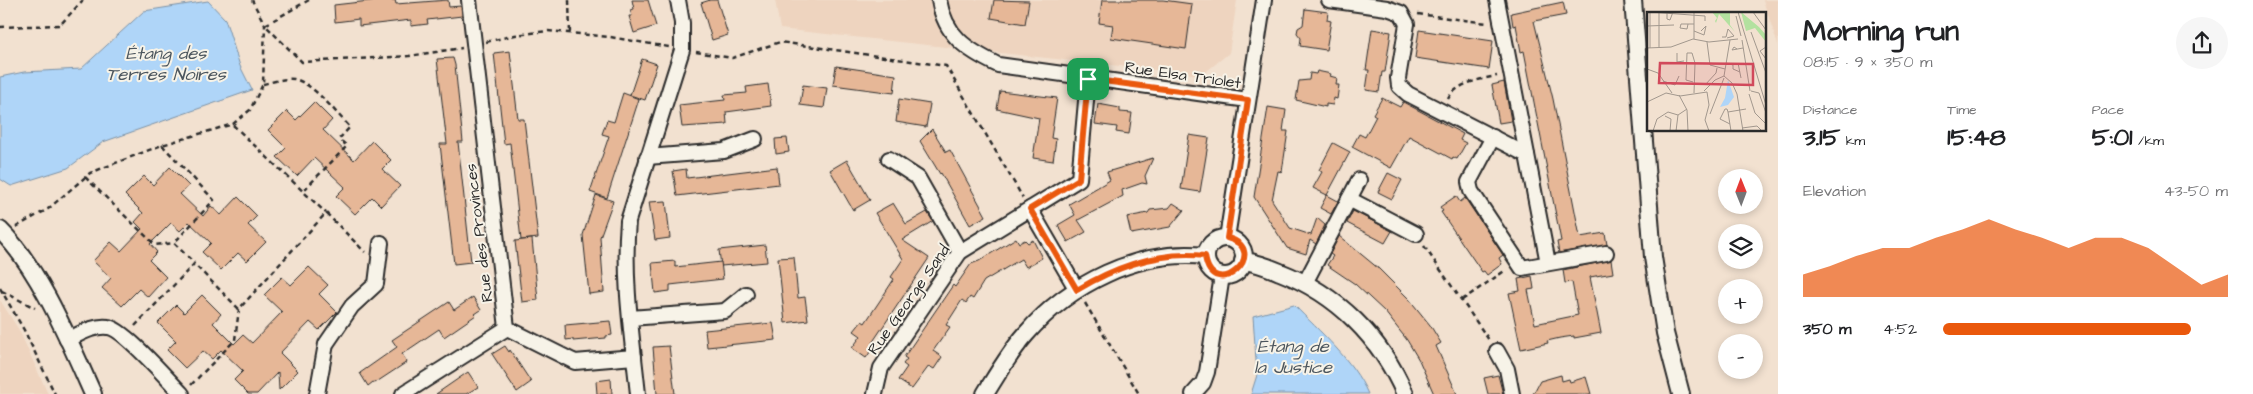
<!DOCTYPE html>
<html lang="en">
<head>
<meta charset="utf-8">
<style>
  body { margin:0; font-family:"Architects Daughter",sans-serif; background:#f6f6f6; color:#202124; height:100vh; display:flex; flex-direction:column; font-size:19px; white-space:nowrap }
  * { box-sizing:border-box; margin:0 }
  p { font-size:16px; color:#757577 }
  .icon { flex:none; width:28px; height:28px; fill:none; stroke:currentColor; stroke-width:2; stroke-linecap:round; stroke-linejoin:round }
  .map { position:relative; flex:1; overflow:hidden }
  .side { display:flex; flex-direction:column; background:#fff; width:475px }
  .side>* { flex:none }
  .needle { width:32px; rotate:359deg }
  .tools { position:absolute; left:1718px; top:169px; display:grid; gap:10px }
  .tools a { display:grid; place-items:center; width:45px; height:45px; border-radius:50%; background:#fff; box-shadow:0 2px 8px #0003; font-size:25px }
  .pin { position:absolute; display:grid; place-items:center; width:42px; height:42px; color:#fff; margin:-21px; border-radius:10px; box-shadow:0 2px 8px #0006 }
  .round { display:grid; place-items:center; flex:none; width:52px; height:52px; border-radius:26px; background:#f6f6f6 }
  .summary { display:flex; align-items:center; justify-content:space-between; height:85px; padding:0 25px }
  h1 { font-size:28px; font-weight:700; line-height:38px }
  .metrics { display:grid; grid-template-columns:repeat(3,1fr); gap:8px; height:85px; padding:5px 25px }
  .metrics div { display:grid; align-content:center }
  .metrics b { font-size:25px; font-weight:700 }
  .metrics small { font-size:14px; font-weight:400 }
  .metrics p { font-size:14px }
  .chart { height:140px; padding:10px 25px }
  .chart p { display:flex; justify-content:space-between }
  .chart svg { width:100%; height:90px; margin-top:5px; fill:#ea580c; opacity:.7 }
  ul { padding:0 25px; list-style:none; font-size:16px }
  li { display:grid; grid-template-columns:80px 60px 1fr; align-items:center; height:38px }
  li i { height:12px; border-radius:6px; background:#ea580c }
  main { display:flex; flex:1; min-height:0 }
  .map>svg:first-child { display:block }
</style>
</head>
<body>
<main>
<div class="map">
<svg width="1778" height="394" viewBox="0 0 1778 394">
  <rect width="100%" height="100%" fill="#f2e1d0"/>
  <filter id="ink" filterUnits="userSpaceOnUse"><feTurbulence type="fractalNoise" baseFrequency=".02" numOctaves="2"/><feDisplacementMap in="SourceGraphic" scale="10" xChannelSelector="R" yChannelSelector="G"/><feConvolveMatrix kernelMatrix="1 2 1 2 8 2 1 2 1" color-interpolation-filters="sRGB"/></filter>
  <g filter="url(#ink)">
    <!-- built -->
    <g fill="#eed4bf">
      <polygon points="775,0 1237,0 1229,53 1202,75 780,29"/>
      <polygon points="1763,0 1778,0 1778,45"/>
      <polygon points="0,300 19,330 48,394 0,394"/>
    </g>
    <!-- water -->
    <g fill="#afd5f8" stroke="#7a91a6">
      <polygon points="208,1 225,19 240,66 252,90 103,142 68,168 11,186 0,179 0,77 24,72 81,69 144,11"/>
      <path d="M 1294,305 C 1320,332 1353,360 1368,394 L 1251,394 L 1257,375 L 1253,316 Z"/>
    </g>
    <!-- building -->
    <g fill="#e6b797" stroke="#2b2b2b">
      <polygon points="378,0 395,0 396,4 448,0 449,7 461,6 462,16 427,20 428,24 411,26 411,20 359,26 359,19 335,22 334,5"/>
      <polygon points="632,0 648,0 656,26 634,33 629,16 632,16 630,10 634,9"/>
      <polygon points="710,0 717,0 728,35 712,40 701,3"/>
      <polygon points="994,0 1029,1 1025,24 991,18"/>
      <polygon points="1102,0 1163,0 1192,4 1186,49 1111,38 1113,25 1099,23"/>
      <polygon points="1563,2 1566,15 1534,21 1553,99 1580,237 1605,233 1607,245 1559,253 1557,242 1561,241 1524,51 1521,52 1516,25 1513,26 1511,13"/>
      <polygon points="1305,9 1328,12 1327,20 1331,21 1326,50 1300,46 1301,38 1297,33 1298,28 1303,25"/>
      <polygon points="1372,29 1391,32 1385,72 1382,72 1379,92 1366,90 1369,70 1366,70"/>
      <polygon points="1419,30 1493,41 1489,69 1415,58"/>
      <polygon points="510,51 518,119 524,119 538,238 521,240 510,143 504,144 494,53"/>
      <polygon points="453,58 455,65 463,142 458,142 471,262 454,264 440,144 447,144 437,59"/>
      <polygon points="642,59 657,64 645,100 630,95"/>
      <polygon points="836,66 896,75 894,93 833,85"/>
      <polygon points="1317,71 1331,74 1330,76 1337,78 1336,85 1339,85 1337,99 1334,98 1333,105 1326,104 1326,107 1296,100 1299,81 1309,80 1310,73 1316,74"/>
      <polygon points="1504,82 1511,121 1499,123 1492,85"/>
      <polygon points="768,84 771,106 726,112 727,124 682,127 679,105 725,100 724,95 747,93 746,87"/>
      <polygon points="803,85 827,88 824,108 800,105"/>
      <polygon points="1000,91 1057,98 1051,138 1056,139 1053,161 1033,158 1039,118 997,109"/>
      <polygon points="623,93 639,99 607,198 590,192 609,136 602,134 607,120 614,122"/>
      <polygon points="1382,98 1400,107 1403,102 1463,134 1460,140 1466,143 1457,159 1453,157 1452,159 1409,136 1391,168 1352,147 1359,134 1365,137 1376,116 1373,114"/>
      <polygon points="899,99 930,104 926,127 896,122"/>
      <polygon points="314,102 332,120 323,130 354,160 372,141 391,160 382,169 400,186 381,206 372,197 355,214 336,196 345,187 314,158 297,176 277,157 286,148 268,130 287,111 296,120"/>
      <polygon points="1098,104 1120,108 1120,112 1132,113 1129,134 1116,132 1117,127 1095,124"/>
      <polygon points="1268,107 1286,110 1283,131 1288,131 1282,172 1278,171 1272,200 1290,228 1311,235 1317,218 1325,225 1316,244 1310,240 1306,254 1287,248 1254,197"/>
      <polygon points="932,129 946,152 950,150 986,216 970,225 941,173 940,174 920,141"/>
      <polygon points="1189,135 1209,138 1200,192 1181,189"/>
      <polygon points="787,138 789,152 776,154 775,139"/>
      <polygon points="1333,143 1350,152 1327,195 1338,201 1331,214 1320,208 1327,195 1313,188 1322,172 1319,170"/>
      <polygon points="1153,158 1145,176 1147,184 1142,183 1122,190 1123,196 1078,220 1086,232 1068,242 1058,225 1075,215 1069,204 1110,180 1107,172"/>
      <polygon points="847,160 870,200 853,210 830,170"/>
      <polygon points="170,167 189,186 180,194 203,216 211,206 221,215 238,197 257,216 248,225 266,242 247,261 238,253 221,270 202,252 211,243 189,222 180,231 171,223 150,244 157,252 149,260 166,277 148,297 139,289 122,306 102,288 111,278 93,261 111,242 121,251 142,229 135,222 143,213 125,195 144,176 153,185"/>
      <polygon points="777,167 779,184 677,196 673,171 686,169 687,178"/>
      <polygon points="1388,173 1402,180 1392,199 1378,192"/>
      <polygon points="596,195 613,201 600,237 604,292 589,294 583,235"/>
      <polygon points="1456,196 1460,202 1465,198 1503,255 1499,258 1502,264 1487,275 1484,271 1482,272 1441,212 1443,211 1440,207"/>
      <polygon points="666,201 670,238 655,240 649,202"/>
      <polygon points="893,203 906,224 927,212 933,221 902,240 929,258 872,343 875,345 866,358 852,348 861,336 854,331 862,321 865,323 885,293 894,279 891,277 903,259 875,213"/>
      <polygon points="1173,203 1184,210 1170,227 1131,234 1127,217 1148,213 1150,210 1169,208"/>
      <polygon points="1353,211 1392,231 1385,243 1347,223"/>
      <polygon points="1339,236 1379,269 1409,299 1430,325 1441,343 1436,346 1457,394 1434,394 1419,360 1407,340 1385,312 1355,284 1327,265 1333,256 1330,254"/>
      <polygon points="1016,238 1019,243 1025,240 1028,243 1033,240 1042,258 1026,267 1021,259 984,281 973,299 970,297 966,303 962,300 946,325 950,327 933,351 942,357 934,369 929,366 912,389 898,380 907,367 903,364 907,359 904,357 953,285 955,287 971,264 979,261"/>
      <polygon points="532,239 538,300 522,302 515,241"/>
      <polygon points="765,245 767,262 721,266 719,250"/>
      <polygon points="794,257 798,298 805,297 808,320 785,323 778,258"/>
      <polygon points="1611,260 1613,273 1590,277 1601,333 1574,338 1574,336 1560,338 1547,341 1548,343 1521,349 1509,293 1520,291 1518,279 1532,276 1534,289 1528,290 1535,324 1578,315 1572,282 1565,283 1563,270"/>
      <polygon points="675,261 675,267 721,262 723,279 670,285 670,291 655,293 652,263"/>
      <polygon points="309,267 328,285 319,294 337,312 319,330 310,322 280,353 298,371 279,390 278,372 257,394 248,394 234,380 243,371 221,350 212,359 203,351 185,368 167,350 176,341 158,323 176,305 184,313 202,295 221,314 213,323 234,344 243,335 252,343 282,312 264,295 282,277 291,285"/>
      <polygon points="473,297 481,310 475,314 476,315 444,337 439,329 402,354 407,362 375,383 373,382 368,386 360,373 397,347 392,340 449,302 454,310"/>
      <polygon points="610,321 612,335 606,336 606,338 573,341 573,339 566,340 565,325"/>
      <polygon points="773,323 776,340 707,347 705,330"/>
      <polygon points="505,346 509,352 510,350 531,382 517,392 492,354"/>
      <polygon points="669,346 675,394 657,394 653,347"/>
      <polygon points="468,372 478,387 466,394 436,394"/>
      <polygon points="1498,375 1503,394 1488,394 1484,378"/>
      <polygon points="1561,375 1562,381 1569,379 1570,382 1586,377 1591,394 1533,394 1540,381"/>
      <polygon points="611,379 612,394 597,394 596,381"/>
    </g>
    <g fill="none" stroke-linecap="round" stroke-linejoin="round">
      <!-- minor casing -->
      <g stroke="#2b2b2b" stroke-width="18">
        <g id="minor">
          <polyline points="469,0 507,328 575,362 634,357"/>
          <path d="M 939,0 C 945,36 967,50 998,65 L 1248,100"/>
          <polyline points="1329,0 1387,8 1401,13 1407,24 1398,78 1399,86 1408,94 1527,155"/>
          <polyline points="1497,0 1548,263"/>
          <polyline points="1493,137 1469,182 1471,191 1522,268 1606,253"/>
          <polyline points="647,157 724,151 755,139"/>
          <polyline points="889,159 918,178 960,252"/>
          <polyline points="1349,199 1416,234"/>
          <polyline points="1030,209 1077,290"/>
          <polyline points="1227,238 1264,0"/>
          <polyline points="1305,283 1359,180"/>
          <polyline points="630,318 725,311 746,294"/>
          <path d="M 67,340 C 80,334 94,325 108,327 C 123,328 169,381 182,394"/>
          <polyline points="1497,351 1507,369 1512,394"/>
          <polyline points="317,394 326,344 352,306 376,284 381,243"/>
          <polyline points="403,394 507,328"/>
          <path d="M 638,394 C 632,337 623,278 628,221 L 682,50 L 682,23 L 678,0"/>
          <polyline points="875,394 881,368 960,252 1079,179 1088,79"/>
          <polyline points="1193,394 1203,383 1207,372 1222,276"/>
        </g>
      </g>
      <!-- tertiary casing -->
      <g stroke="#2b2b2b" stroke-width="20">
        <g id="tertiary">
          <polyline points="1633,0 1653,257 1665,333 1681,394"/>
          <path d="M 0,230 C 40,269 70,343 93,394"/>
          <circle cx="1225" cy="257" r="19"/>
          <path d="M 1243,261 C 1256,262 1268,267 1280,272 C 1337,294 1381,338 1405,394"/>
          <path d="M 985,394 C 998,373 1010,352 1026,334 C 1069,284 1138,249 1205,256"/>
        </g>
      </g>
      <!-- path -->
      <g stroke="#2b2b2b" stroke-width="2.5" stroke-dasharray="5 4" stroke-linecap="butt">
        <polyline points="309,0 265,25 302,62 409,56 462,48"/>
        <polyline points="569,0 570,34"/>
        <polyline points="1418,14 1487,23"/>
        <polyline points="0,27 60,25 83,0"/>
        <polyline points="486,42 515,35 548,31 610,37 669,47"/>
        <polyline points="696,52 732,58 780,42 946,66 1023,198"/>
        <path d="M 263,84 C 272,82 284,78 294,79 C 313,83 336,113 350,127 L 339,139 L 347,146 L 303,191"/>
        <path d="M 1448,99 C 1456,83 1481,79 1497,76"/>
        <polyline points="233,125 326,213"/>
        <polyline points="162,145 214,200 174,243 194,263"/>
        <polyline points="85,177 155,245 174,243"/>
        <polyline points="16,227 48,209 90,173 162,145 233,124 250,110 263,84 265,25 252,0"/>
        <polyline points="1424,246 1489,340"/>
        <polyline points="0,288 24,330 55,394"/>
        <polyline points="2,291 35,308"/>
        <polyline points="1462,300 1506,270"/>
        <polyline points="1085,303 1139,394"/>
        <polyline points="135,326 194,264 239,309 326,213 365,252"/>
        <polyline points="191,385 235,340 239,309"/>
      </g>
      <!-- minor -->
      <use href="#minor" stroke="#f7f3e8" stroke-width="14"/>
      <!-- tertiary -->
      <use href="#tertiary" stroke="#f7f3e8" stroke-width="16"/>
    </g>
  </g>
  <g fill="none" stroke-linecap="round" stroke-linejoin="round" filter="url(#ink)">
    <!-- route casing -->
    <g stroke="#fff" stroke-width="10">
      <path id="route" d="M 1088,79 L 1248,100 L 1227,238 C 1274,250 1212,306 1205,256 C 1160,251 1115,267 1077,290 L 1030,209 L 1079,179 Z"/>
    </g>
    <!-- route -->
    <use href="#route" stroke="#ea580c" stroke-width="6"/>
  </g>
  <g text-anchor="middle" stroke-width="4" stroke-linejoin="round" paint-order="stroke">
    <!-- street labels -->
    <g font-size="16" fill="#2b2b2b" stroke="#f7f3e8">
      <text transform="translate(1183 74) rotate(8)" y="6">Rue Elsa Triolet</text>
      <text transform="translate(478 233) rotate(-97)" y="6">Rue des Provinces</text>
      <text transform="translate(908 299) rotate(-55)" y="6">Rue George Sand</text>
    </g>
    <!-- water labels -->
    <g font-size="18" font-style="italic" fill="#4c565e" stroke="#f7f3e8">
      <text x="166" y="59">Étang des<tspan x="166" dy="21">Terres Noires</tspan></text>
      <text x="1293" y="352">Étang de<tspan x="1293" dy="21">la Justice</tspan></text>
    </g>
  </g>
  <!-- overview -->
  <g transform="translate(1647 12)">
    <rect width="119" height="119" fill="#f2e1d0"/>
    <path d="M 65,0 L 83,0 L 83,13 L 88,20 L 72,2 L 69,11 L 68,9 L 70,6 ZM 94,0 L 112,15 L 119,23 L 119,30 L 108,16 L 99,19 Z" fill="#b3e19f"/>
    <path d="M 81,68 L 87,85 L 81,93 L 73,95 L 78,86 Z" fill="#afd5f8"/>
    <path fill="none" stroke="#a2988e" stroke-width="1" d="M 3,0 L 58,4 L 58,9M 20,0 L 20,7 L 23,8 L 26,0M 91,0 L 119,93M 106,0 L 119,18M 89,4 L 94,24M 41,12 L 40,17 L 33,16 L 34,12 L 47,12M 0,14 L 27,13M 47,19 L 57,23 L 59,14 L 54,19M 104,20 L 119,61M 75,25 L 79,25 L 81,17 L 87,24 L 80,26M 47,27 L 47,0M 95,28 L 103,79M 60,30 L 63,53 L 78,57M 119,35 L 113,39 L 119,47M 0,36 L 24,35 L 46,27 L 62,30 L 91,27M 3,36 L 3,0M 12,36 L 12,0M 90,37 L 87,35 L 85,38 L 96,36M 30,41 L 30,50 L 37,49M 79,51 L 86,53 L 86,57 L 93,60M 91,51 L 94,66M 0,57 L 11,61 L 25,81M 77,64 L 85,71 L 90,82 L 96,119M 77,64 L 83,28M 16,69 L 28,73 L 32,64M 46,70 L 39,68 L 40,41 L 45,41 L 48,51 L 47,81M 58,73 L 69,61 L 70,56M 57,79 L 68,68 L 77,64M 104,79 L 112,81 L 119,101M 102,82 L 108,101 L 119,112M 32,83 L 40,98 L 41,119M 0,90 L 19,81 L 33,84 L 60,80 L 62,93 L 58,108 L 62,119M 81,100 L 99,97M 63,102 L 77,66M 18,104 L 24,107 L 23,119M 83,112 L 73,107 L 78,97 L 80,97 L 81,100 L 84,119M 95,116 L 110,114 L 115,119M 6,119 L 10,107 L 21,100 L 31,103 L 40,97M 29,119 L 31,103"/>
    <path fill="#d1495b" fill-opacity="0.15" stroke="#d1495b" stroke-width="2.5" d="M 13,51 L 106,52 L 106,73 L 12,71 Z"/>
    <rect width="119" height="119" fill="none" stroke="#2b2b2b" stroke-width="2.5"/>
  </g>
</svg>
<div class="tools">
<a><svg class="needle" viewBox="-14 -14 28 28"><path d="M0-13l5 13h-10z" fill="#e53935"/><path d="M0 13l5-13h-10z" fill="#757577"/></svg></a>
<a><svg class="icon" aria-label="layers" viewBox="0 0 24 24"><path d="M12 4l9 5-9 5-9-5zM3 14l9 5 9-5"/></svg></a>
<a>+</a>
<a>−</a>
</div>
<div class="pin" style="left:1088px;top:79px;background:#1e9e55"><svg class="icon" aria-label="arrive" viewBox="0 0 24 24"><path d="M6 21V4h12l-3 4 3 4H6"/></svg></div>
</div>
<section class="side">
<div class="summary"><div><h1>Morning run</h1><p>08:15 · 9 × 350 m</p></div><a class="round"><svg class="icon" aria-label="share" viewBox="0 0 24 24"><path d="M12 15V3M7 8l5-5 5 5M5 13v7h14v-7"/></svg></a></div>
<div class="metrics">
<div><p>Distance</p><b>3.15<small> km</small></b></div>
<div><p>Time</p><b>15:48</b></div>
<div><p>Pace</p><b>5:01<small> /km</small></b></div>
</div>
<div class="chart"><p><span>Elevation</span>43–50 m</p>
<svg viewBox="0 0 160 44" preserveAspectRatio="none"><path d="M0 44V33L10 29L20 24L30 20L40 20L50 15L60 11L70 6L80 11L90 15L100 20L110 15L120 15L130 20L140 29L150 38L160 33V44z"/></svg>
</div>
<ul>
<li><b>350 m</b>4:52<i style="width:87%"></i></li>
</ul>
</section>
</main>
</body>
</html>
